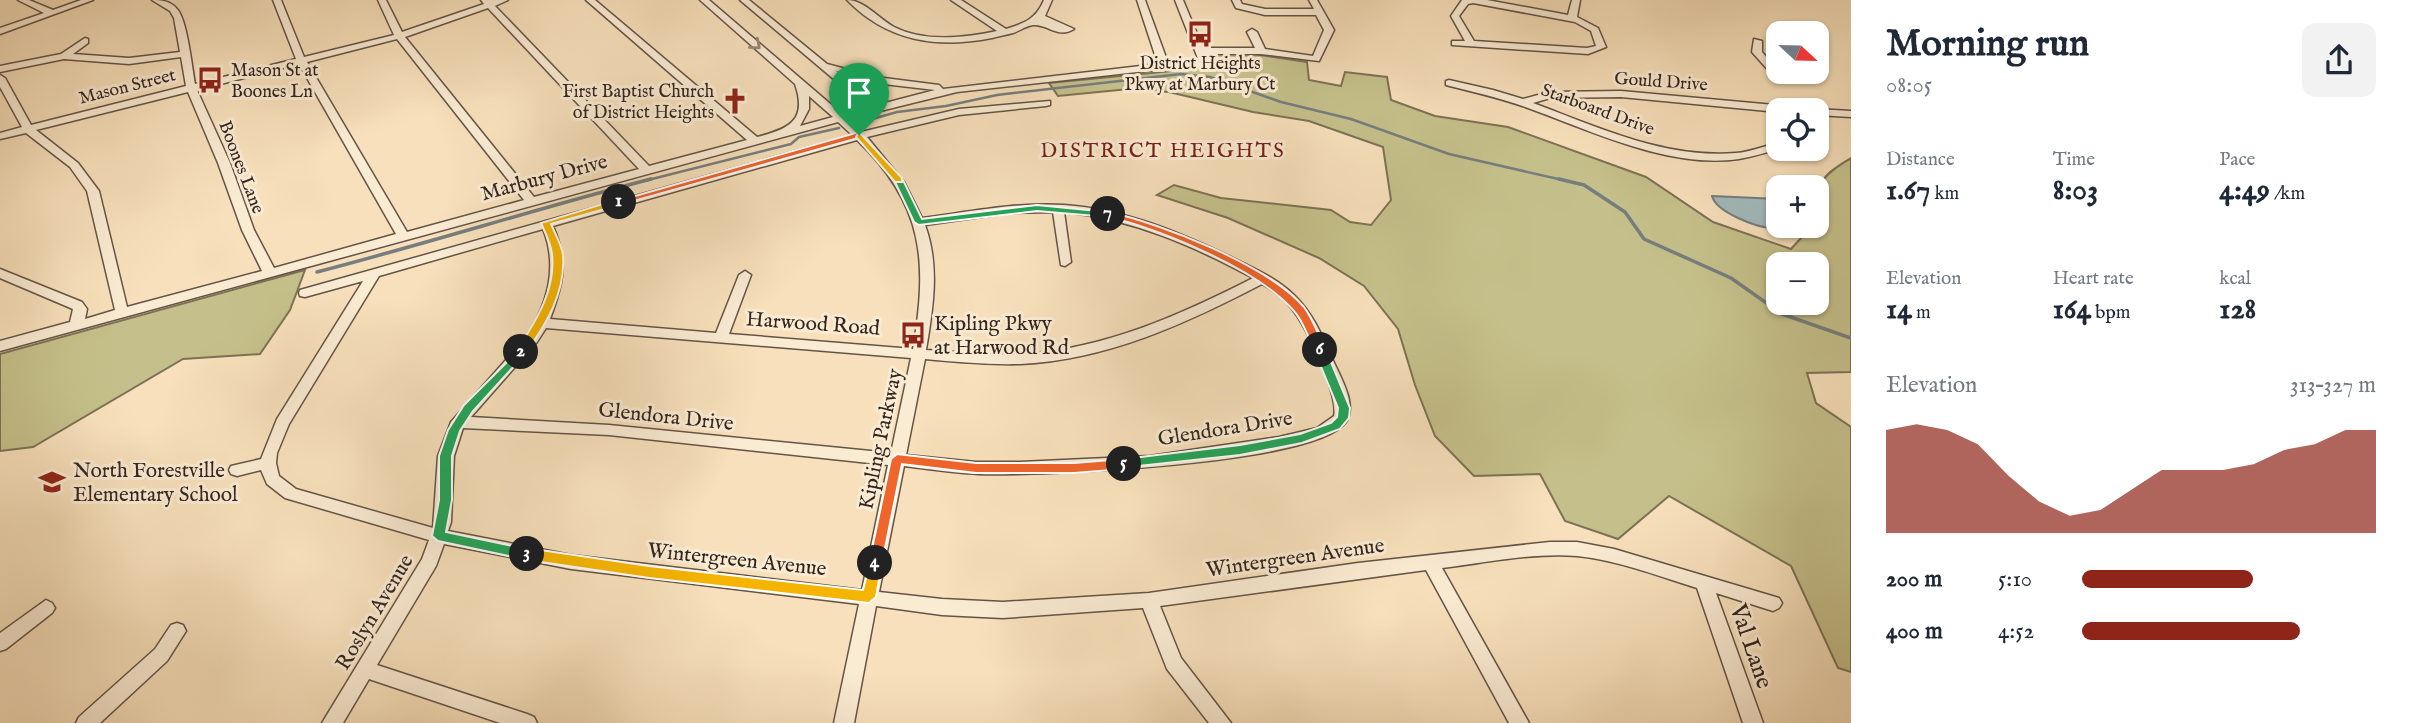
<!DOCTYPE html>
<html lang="en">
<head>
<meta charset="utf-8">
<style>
  body { margin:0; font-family:"IM FELL English",serif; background:#f2f2f3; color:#1f2937; height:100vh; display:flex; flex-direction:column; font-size:26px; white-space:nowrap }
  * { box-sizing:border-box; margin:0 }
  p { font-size:23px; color:#747a83 }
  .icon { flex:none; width:38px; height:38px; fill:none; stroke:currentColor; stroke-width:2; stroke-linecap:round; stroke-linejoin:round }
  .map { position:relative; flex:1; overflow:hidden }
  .drawer { display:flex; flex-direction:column; background:#fff; width:560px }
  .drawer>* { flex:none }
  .needle { width:46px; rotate:112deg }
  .controls { position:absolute; left:1766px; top:21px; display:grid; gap:14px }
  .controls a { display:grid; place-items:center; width:63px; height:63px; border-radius:14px; background:#fff; box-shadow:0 2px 5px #0004; font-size:35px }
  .pin { position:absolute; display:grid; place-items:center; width:60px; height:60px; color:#fff; margin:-72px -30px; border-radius:50% 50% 50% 0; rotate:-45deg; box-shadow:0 0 7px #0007 }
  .pin .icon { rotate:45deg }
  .km { position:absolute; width:35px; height:35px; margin:-18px; border-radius:50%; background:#222; color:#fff; font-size:19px; line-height:35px; text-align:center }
  .round { display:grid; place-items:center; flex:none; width:74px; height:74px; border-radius:14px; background:#f2f2f3 }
  .head { display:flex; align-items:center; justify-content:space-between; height:119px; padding:0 35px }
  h1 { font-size:38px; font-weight:700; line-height:52px }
  .figures { display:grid; grid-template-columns:repeat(3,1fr); gap:10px; height:119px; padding:7px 35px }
  .figures div { display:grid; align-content:center }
  .figures b { font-size:30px; font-weight:700 }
  .figures small { font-size:19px; font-weight:400 }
  .figures p { font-size:19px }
  .chart { height:196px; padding:14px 35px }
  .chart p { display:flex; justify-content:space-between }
  .chart svg { width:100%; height:126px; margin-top:7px; fill:#8f2418; opacity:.7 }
  ul { padding:0 35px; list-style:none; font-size:23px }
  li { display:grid; grid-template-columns:112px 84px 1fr; align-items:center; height:52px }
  li i { height:18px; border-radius:9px; background:#8f2418 }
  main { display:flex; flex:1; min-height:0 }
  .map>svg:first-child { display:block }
</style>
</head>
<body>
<main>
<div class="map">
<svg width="1851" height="723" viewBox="0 0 1851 723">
  <rect width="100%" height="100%" fill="#f7e0bb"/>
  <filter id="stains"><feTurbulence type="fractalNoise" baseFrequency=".00286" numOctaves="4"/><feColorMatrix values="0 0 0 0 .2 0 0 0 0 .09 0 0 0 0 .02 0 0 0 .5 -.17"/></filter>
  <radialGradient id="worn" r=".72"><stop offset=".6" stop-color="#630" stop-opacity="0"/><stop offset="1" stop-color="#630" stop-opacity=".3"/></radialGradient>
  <!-- green -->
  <g fill="#c5c08b" stroke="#7c7256" stroke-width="2" fill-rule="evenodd">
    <path d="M 1210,54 L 1253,54 L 1307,62 L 1309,80 L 1341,86 L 1345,72 L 1387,77 L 1391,100 L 1435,116 L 1508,127 L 1646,177 L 1713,222 L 1791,249 L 1812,226 L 1816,226 C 1817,186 1815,179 1851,158 L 1851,372 L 1807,373 L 1816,403 L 1851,427 L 1851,672 L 1838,668 L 1791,566 L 1669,496 L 1618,539 L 1565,521 L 1540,474 L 1474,476 L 1435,436 L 1415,385 L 1398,329 L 1364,286 L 1319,258 L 1228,218 L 1157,195 L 1174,185 L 1221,198 L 1331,210 L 1350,222 L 1371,225 L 1391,200 L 1383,147 L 1309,121 L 1253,112 L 1169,92 L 1129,89 L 1058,96 L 1049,83 L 1192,69 L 1216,70 L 1220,66 ZM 1778,264 L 1816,264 L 1816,303 L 1778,303 Z"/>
    <polygon points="305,270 290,310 260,354 183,359 33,447 0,451 0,354"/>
  </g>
  <!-- water -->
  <path fill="#a2babc" stroke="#767e7e" stroke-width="2" d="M 1712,196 L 1778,199 L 1778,223 L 1773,228 C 1757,228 1716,212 1712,196 Z"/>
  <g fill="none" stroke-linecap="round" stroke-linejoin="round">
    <!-- stream-far1 -->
    <g stroke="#767e7e" stroke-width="2.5">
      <polyline points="862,122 897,112 946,106 997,95 1181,74 1210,77 1281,102 1351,119 1449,154 1567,181"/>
      <polyline points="644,181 791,144 799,137 839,128"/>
    </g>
    <!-- stream -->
    <g stroke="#767e7e" stroke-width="3.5">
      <polyline points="1559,179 1584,185 1625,212 1644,239 1731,278 1782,314 1851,338"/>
      <path d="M 317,272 C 429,243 539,208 651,179"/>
    </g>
    <!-- minor casing -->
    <g stroke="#645447" stroke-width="3">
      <g id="minor">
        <polygon points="18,0 29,0 53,10 81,0 93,0 0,34 0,28 44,13"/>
        <path d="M 152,0 C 161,0 171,1 177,9 C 187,19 192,68 195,84 L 296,59 L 273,0 L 281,0 L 304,57 L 394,35 L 378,0 L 386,0 L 402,32 L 484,4 L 481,0 L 508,0 L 495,6 L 649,166 L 747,140 L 586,0 L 595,0 L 757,137 C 788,129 808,121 795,84 L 700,0 L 709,0 L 842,114 L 854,111 L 859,101 L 855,97 L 740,0 L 749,0 L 827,64 L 876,77 L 939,85 L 943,89 L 1158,64 L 1137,0 L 1145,0 L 1168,63 L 1199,61 L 1175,0 L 1183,0 L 1203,48 L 1255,48 L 1247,32 L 1252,29 L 1257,32 L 1265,49 L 1313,56 L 1324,30 L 1316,15 L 1265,15 L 1236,8 L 1232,0 L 1240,0 L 1242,4 L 1265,9 L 1314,9 L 1309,0 L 1317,0 L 1334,30 L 1319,61 L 1261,54 L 1206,54 L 1209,61 L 1200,68 L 1164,69 L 957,92 L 848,119 L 861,132 L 959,109 L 1050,101 L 1050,105 L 1046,106 L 959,115 L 867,137 L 904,182 L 922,218 C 969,212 1017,202 1064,205 C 1125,209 1181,233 1235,259 C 1256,269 1277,279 1294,295 C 1312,312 1322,335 1332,358 C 1339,375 1358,404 1346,422 C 1317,465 1035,476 978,474 C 953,473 928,469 904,466 L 879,592 L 942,599 L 1003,602 L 1149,593 L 1358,563 L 1550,542 L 1577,542 L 1614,549 L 1779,598 L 1782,603 L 1779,608 L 1773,611 L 1716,593 L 1763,723 L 1743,723 L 1697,588 C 1658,576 1617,560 1577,556 C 1536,552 1484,563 1442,568 L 1529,723 L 1509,723 L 1426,570 L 1160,606 L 1181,658 L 1231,723 L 1209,723 L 1167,669 L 1143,608 L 1003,618 L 942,615 L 876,606 L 854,723 L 834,723 L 859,604 L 571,569 L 444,544 L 436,566 L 377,665 L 527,714 L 534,717 L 537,723 L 500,723 L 369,679 L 343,723 L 322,723 L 422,559 L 429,540 L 285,498 L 267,484 L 261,470 L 237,476 L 231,474 L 229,470 L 231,466 L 261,459 L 277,419 L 363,281 L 305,297 L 300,296 L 299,293 L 300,290 L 852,135 L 838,122 L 0,351 L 0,341 L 70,322 L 73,309 L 0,278 L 0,269 L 82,302 L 87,309 L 85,319 L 115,310 L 87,191 L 70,167 L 26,133 L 0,139 L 0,133 L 22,127 L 0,87 L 0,75 L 5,78 L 31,125 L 186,86 L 181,57 L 129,64 L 64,59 L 0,72 L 0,66 L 61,54 L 85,38 L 88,39 L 88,43 L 73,54 L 129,58 L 180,52 L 174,18 L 170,11 ZM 488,8 L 639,169 L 534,197 L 405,37 ZM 397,39 L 524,200 L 407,232 L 307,62 ZM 299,64 L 396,234 L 274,268 L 254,230 L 230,163 L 197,90 ZM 836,71 L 875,83 L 935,90 L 866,108 L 869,101 L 868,99 ZM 188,92 L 218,163 L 242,230 L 262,271 L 127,307 L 99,191 L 78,163 L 36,130 ZM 809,96 L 833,117 L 800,126 L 809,109 ZM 857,140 C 924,204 928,262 913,349 L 729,334 L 751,275 L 745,271 L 739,275 L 716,333 L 550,319 C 563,284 569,262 553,226 ZM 1053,212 L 1061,265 L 1065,266 L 1071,262 L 1064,212 C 1132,219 1194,246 1253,278 C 1180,315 1107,348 1024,354 C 991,356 959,352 926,350 C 933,308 940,266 925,225 L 1010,213 ZM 543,229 C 558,266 548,303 527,336 L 451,422 L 438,456 L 433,528 L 296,489 L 279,476 L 276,463 L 277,453 L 289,424 L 379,276 ZM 1262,284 C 1273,290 1284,298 1292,309 C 1306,326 1339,396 1334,416 L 1317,428 L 1279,437 L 1150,456 L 1020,462 L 976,462 L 906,455 L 925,359 C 957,362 989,365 1021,364 C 1107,360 1187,323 1262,284 ZM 546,328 L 911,358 L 891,453 L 609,425 L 471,417 L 537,342 ZM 463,428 L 609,435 L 888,465 L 862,590 L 571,555 L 448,531 L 451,522 L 454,456 Z"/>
        <path d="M 847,0 C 864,0 878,18 894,27 C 923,42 965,38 997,31 L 951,0 L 961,0 L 1006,29 C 1025,23 1036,19 1044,0 L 1052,0 L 1045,16 L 1074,29 C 1058,39 1048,24 1033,25 C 1026,26 1019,31 1013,33 C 1006,35 999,36 992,38 C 936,49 887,41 847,0 Z"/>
        <path d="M 1462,0 L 1487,0 L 1568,15 L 1572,0 L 1580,0 L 1577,17 L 1598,28 L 1606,47 L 1588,54 L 1452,45 L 1452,41 L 1465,41 L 1451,16 ZM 1473,3 L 1575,22 L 1591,31 L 1596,46 L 1587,48 L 1474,41 L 1459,16 L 1468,4 Z"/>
        <polygon points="1754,39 1762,41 1762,52 1775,67 1775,71 1769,71 1752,52"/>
        <path d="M 1449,80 L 1493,90 L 1523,99 L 1549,92 L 1621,91 L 1795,107 L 1800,110 L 1778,112 L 1621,97 L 1550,98 L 1533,103 C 1598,127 1665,159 1736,153 C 1750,152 1764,146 1778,143 L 1778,149 L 1780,149 C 1767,152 1752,157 1739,159 C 1669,169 1592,131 1528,108 C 1501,98 1473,92 1446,85 L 1446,81 Z"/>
        <polygon points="1816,109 1851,111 1851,117 1816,115 1816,110 1812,110"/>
        <polygon points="46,600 52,603 55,608 52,613 6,649 0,651 0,633"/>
        <polygon points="177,623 183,625 186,631 167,661 100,723 76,723 79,717 155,649 171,625"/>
      </g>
    </g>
    <!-- minor -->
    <use href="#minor" fill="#faebd3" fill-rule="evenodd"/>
  </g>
  <!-- one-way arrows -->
  <defs><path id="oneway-chevron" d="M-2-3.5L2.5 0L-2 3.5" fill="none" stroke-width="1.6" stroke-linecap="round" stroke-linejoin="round" transform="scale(1.75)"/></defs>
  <use stroke="#96887a" href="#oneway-chevron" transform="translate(756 45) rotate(40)"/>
  <!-- split-1 -->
  <polygon fill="#f0652b" stroke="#fff" stroke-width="2" points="859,132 862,137 623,204 614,202"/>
  <!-- split-2 -->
  <path fill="#f5b400" stroke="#fff" stroke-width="2" d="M 619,199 L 623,200 L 623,204 L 551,224 C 555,234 562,245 563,255 C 566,292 546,325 525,354 L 517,354 L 516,352 C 535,322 556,291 552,254 C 551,244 545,232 541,223 Z"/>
  <!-- split-3 -->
  <polygon fill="#22a559" stroke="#fff" stroke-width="2" points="521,348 527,352 525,354 473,411 460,431 452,456 452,500 446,532 532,550 534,554 527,560 438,541 432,536 439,500 439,456 448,430 464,405"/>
  <!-- split-4 -->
  <polygon fill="#f5b400" stroke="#fff" stroke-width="2" points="527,548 649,566 863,590 871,559 880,559 882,563 876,597 869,603 649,578 527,560 520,554"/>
  <!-- split-5 -->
  <polygon fill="#f0652b" stroke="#fff" stroke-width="2" points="897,454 976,463 1074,463 1124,459 1130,464 1124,469 1074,473 976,473 902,464 882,563 875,569 869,563 891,459"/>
  <!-- split-6 -->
  <polygon fill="#22a559" stroke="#fff" stroke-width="2" points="1320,346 1326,350 1350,408 1349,418 1340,429 1302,443 1240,455 1120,468 1120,461 1124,459 1240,445 1300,434 1331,423 1337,417 1338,408 1314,350"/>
  <!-- split-7 -->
  <path fill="#f0652b" stroke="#fff" stroke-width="2" d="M 1108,212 C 1161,223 1269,266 1304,307 C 1313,319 1319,337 1326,350 L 1324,353 L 1316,353 C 1308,339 1304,321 1293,310 C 1256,268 1159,229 1105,216 L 1105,212 Z"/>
  <!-- split-8 -->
  <polygon fill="#22a559" stroke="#fff" stroke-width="2" points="898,177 903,180 922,219 1037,205 1108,212 1113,214 1108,217 1037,211 919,225 914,222 894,180"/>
  <!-- split-9 -->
  <polygon fill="#f5b400" stroke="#fff" stroke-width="2" points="859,132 902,178 902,182 895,182 856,137"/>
  <!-- icons -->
  <defs>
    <g id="bus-bare" transform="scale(2.1)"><path d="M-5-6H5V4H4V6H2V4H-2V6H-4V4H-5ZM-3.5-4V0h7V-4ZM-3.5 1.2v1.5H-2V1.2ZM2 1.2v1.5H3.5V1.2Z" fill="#8f2418" stroke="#faebd3" stroke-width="2.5" paint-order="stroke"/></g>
    <g id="church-bare" transform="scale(2.1)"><path d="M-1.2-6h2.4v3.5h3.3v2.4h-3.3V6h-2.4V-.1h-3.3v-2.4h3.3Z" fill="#8f2418" stroke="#faebd3" stroke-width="2.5" paint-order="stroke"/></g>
    <g id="school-bare" transform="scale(2.1)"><path d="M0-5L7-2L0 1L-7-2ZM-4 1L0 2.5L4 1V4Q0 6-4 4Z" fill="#8f2418" stroke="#faebd3" stroke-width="2.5" paint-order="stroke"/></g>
  </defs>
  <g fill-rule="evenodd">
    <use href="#bus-bare" x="1200" y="34"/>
    <use href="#bus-bare" x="210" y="80"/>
    <use href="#church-bare" x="735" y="101"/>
    <use href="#bus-bare" x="913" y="335"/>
    <use href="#school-bare" x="52" y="482"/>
  </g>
  <g text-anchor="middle" stroke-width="6" stroke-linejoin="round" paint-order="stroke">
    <!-- far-poi labels -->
    <g font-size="18" fill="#332520" stroke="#faebd3">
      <text x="1200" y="69">District Heights<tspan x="1200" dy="21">Pkwy at Marbury Ct</tspan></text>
      <text x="231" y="76" text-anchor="start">Mason St at<tspan x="231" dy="21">Boones Ln</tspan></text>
      <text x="714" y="97" text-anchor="end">First Baptist Church<tspan x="714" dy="21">of District Heights</tspan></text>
    </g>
    <!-- far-street labels -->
    <g font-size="18" fill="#332520" stroke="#faebd3">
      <text transform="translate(1661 81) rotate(4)" y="6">Gould Drive</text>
      <text transform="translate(127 86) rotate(-14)" y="6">Mason Street</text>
      <text transform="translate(1598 109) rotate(20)" y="6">Starboard Drive</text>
      <text transform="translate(242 167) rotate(69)" y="6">Boones Lane</text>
    </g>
    <!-- far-quarter labels -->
    <g font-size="21" letter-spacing="2" fill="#7a1f14" stroke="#faebd3">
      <text x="1163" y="157">DISTRICT HEIGHTS</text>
    </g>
    <!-- street labels -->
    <g font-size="21" fill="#332520" stroke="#faebd3">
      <text transform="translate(544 177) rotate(-15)" y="7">Marbury Drive</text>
      <text transform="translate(813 323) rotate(4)" y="7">Harwood Road</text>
      <text transform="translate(666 416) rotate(6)" y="7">Glendora Drive</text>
      <text transform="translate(1225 428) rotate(-9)" y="7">Glendora Drive</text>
      <text transform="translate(880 439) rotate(-78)" y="7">Kipling Parkway</text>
      <text transform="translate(1295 557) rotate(-8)" y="7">Wintergreen Avenue</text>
      <text transform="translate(737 559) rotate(6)" y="7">Wintergreen Avenue</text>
      <text transform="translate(374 612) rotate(-59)" y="7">Roslyn Avenue</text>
    </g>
    <!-- poi labels -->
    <g font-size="21" fill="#332520" stroke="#faebd3" text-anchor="start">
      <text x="934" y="330">Kipling Pkwy<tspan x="934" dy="24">at Harwood Rd</tspan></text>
      <text x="73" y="477">North Forestville<tspan x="73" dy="24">Elementary School</tspan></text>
    </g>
    <!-- near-street labels -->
    <g font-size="24" fill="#332520" stroke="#faebd3">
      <text transform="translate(1752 646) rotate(71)" y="8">Val Lane</text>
    </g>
  </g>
  <rect width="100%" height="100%" filter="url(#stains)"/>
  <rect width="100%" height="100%" fill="url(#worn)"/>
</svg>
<div class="controls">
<a><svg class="needle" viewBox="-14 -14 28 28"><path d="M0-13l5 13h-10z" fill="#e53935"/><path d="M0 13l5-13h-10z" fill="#747a83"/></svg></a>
<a><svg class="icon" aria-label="locate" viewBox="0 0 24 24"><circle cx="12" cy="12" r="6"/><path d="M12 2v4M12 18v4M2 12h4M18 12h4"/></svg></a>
<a>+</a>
<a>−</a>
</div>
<div class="pin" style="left:859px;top:135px;background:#1e9e55"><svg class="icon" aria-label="arrive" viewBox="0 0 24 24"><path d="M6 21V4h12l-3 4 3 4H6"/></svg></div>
<b class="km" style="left:619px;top:202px">1</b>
<b class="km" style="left:521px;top:352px">2</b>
<b class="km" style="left:527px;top:554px">3</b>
<b class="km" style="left:875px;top:563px">4</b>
<b class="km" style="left:1124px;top:464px">5</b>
<b class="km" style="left:1320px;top:350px">6</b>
<b class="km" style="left:1108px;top:214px">7</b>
</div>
<section class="drawer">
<div class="head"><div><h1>Morning run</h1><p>08:05</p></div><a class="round"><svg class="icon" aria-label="share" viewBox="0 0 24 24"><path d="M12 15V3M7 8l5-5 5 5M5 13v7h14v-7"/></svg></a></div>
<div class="figures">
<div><p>Distance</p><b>1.67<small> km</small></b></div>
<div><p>Time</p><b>8:03</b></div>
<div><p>Pace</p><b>4:49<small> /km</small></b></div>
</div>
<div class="figures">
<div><p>Elevation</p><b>14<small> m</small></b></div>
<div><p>Heart rate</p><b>164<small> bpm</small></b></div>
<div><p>kcal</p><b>128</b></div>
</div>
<div class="chart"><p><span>Elevation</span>313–327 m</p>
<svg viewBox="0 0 160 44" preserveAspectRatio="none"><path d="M0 44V8L10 6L20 8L30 13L40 24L50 33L60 38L70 36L80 29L90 22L100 22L110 22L120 20L130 15L140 13L150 8L160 8V44z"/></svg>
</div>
<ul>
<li><b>200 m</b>5:10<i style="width:58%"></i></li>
<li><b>400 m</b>4:52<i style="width:74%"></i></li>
</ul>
</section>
</main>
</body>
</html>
